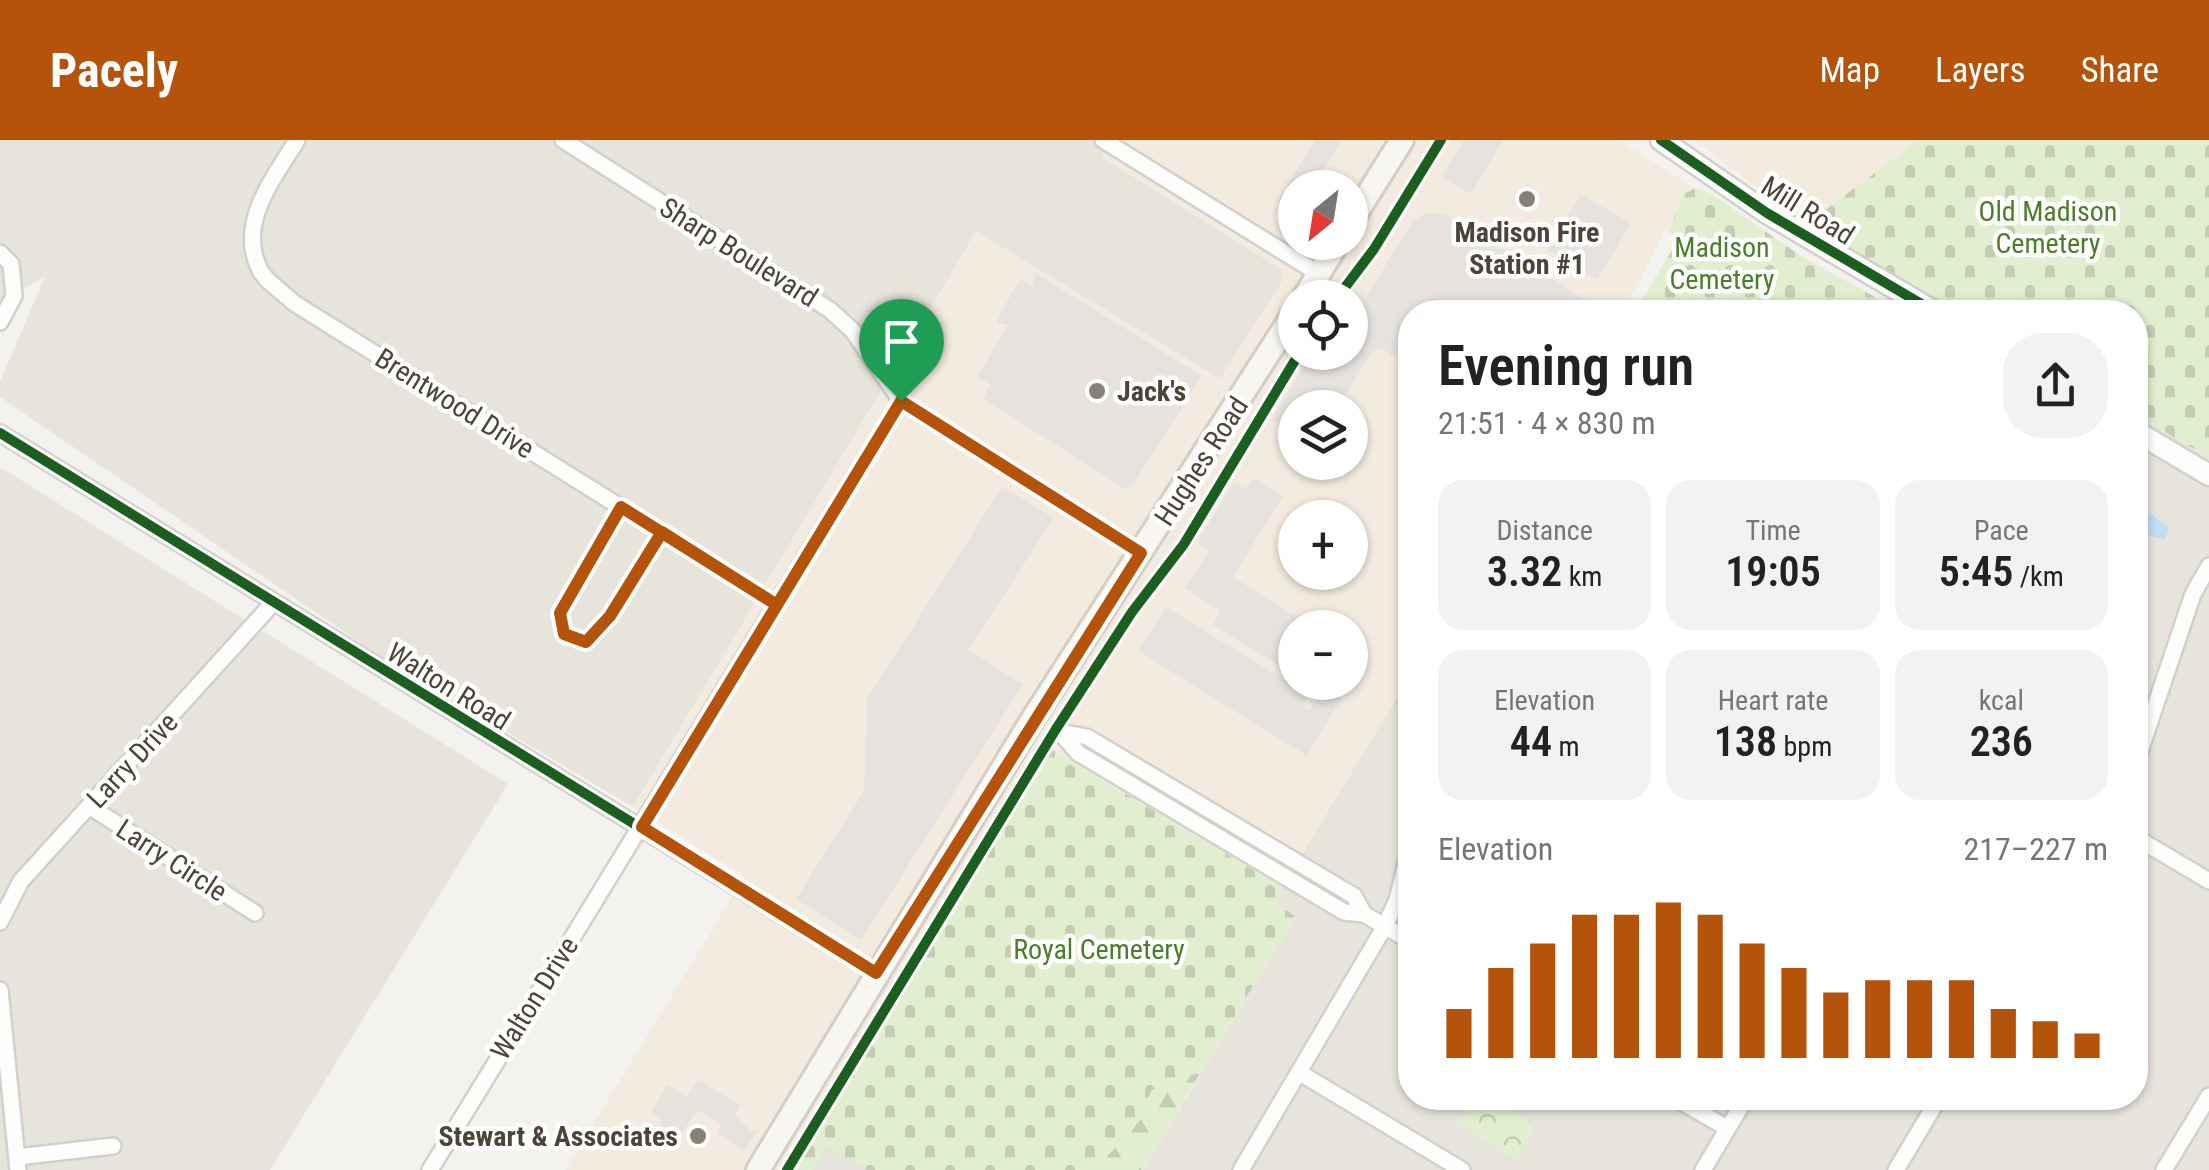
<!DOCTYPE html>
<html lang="en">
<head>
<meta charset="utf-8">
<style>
  body { margin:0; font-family:"Roboto Condensed",sans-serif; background:#f2f2f2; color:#222; height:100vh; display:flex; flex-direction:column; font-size:38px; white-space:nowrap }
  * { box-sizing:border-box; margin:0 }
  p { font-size:32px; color:#767676 }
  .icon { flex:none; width:55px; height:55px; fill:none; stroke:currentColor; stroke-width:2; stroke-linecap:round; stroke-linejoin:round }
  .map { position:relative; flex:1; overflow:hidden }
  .panel { position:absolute; left:1398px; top:160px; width:750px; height:810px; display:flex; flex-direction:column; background:#fff; border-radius:40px; box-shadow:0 2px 8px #0004 }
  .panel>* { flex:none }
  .needle { width:65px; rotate:210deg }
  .controls { position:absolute; left:1278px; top:30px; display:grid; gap:20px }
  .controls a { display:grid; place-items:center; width:90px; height:90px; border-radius:50%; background:#fff; box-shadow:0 2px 8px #0004; font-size:50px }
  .pin { position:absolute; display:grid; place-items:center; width:85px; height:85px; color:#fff; margin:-102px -42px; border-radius:50% 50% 50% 0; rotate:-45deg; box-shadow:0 0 10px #0007 }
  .pin .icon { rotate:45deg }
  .round { display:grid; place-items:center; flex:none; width:105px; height:105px; border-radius:40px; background:#f2f2f2 }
  .overview { display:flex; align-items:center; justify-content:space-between; height:170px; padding:0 40px }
  h1 { font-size:55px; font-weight:600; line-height:75px }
  .metrics { display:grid; grid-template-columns:repeat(3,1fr); gap:15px; height:170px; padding:10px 40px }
  .metrics div { display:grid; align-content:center; border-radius:25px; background:#f2f2f2; text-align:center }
  .metrics b { font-size:42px; font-weight:600 }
  .metrics small { font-size:28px; font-weight:400 }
  .metrics p { font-size:28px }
  .chart { height:280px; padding:20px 40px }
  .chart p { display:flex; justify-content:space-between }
  .chart svg { width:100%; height:180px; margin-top:10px; stroke:#b45309; stroke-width:6 }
  header { display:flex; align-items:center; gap:60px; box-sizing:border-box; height:140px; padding:0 50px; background:#b45309; color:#fff }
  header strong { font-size:48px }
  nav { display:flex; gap:55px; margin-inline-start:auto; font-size:35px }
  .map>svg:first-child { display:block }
</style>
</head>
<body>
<header>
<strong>Pacely</strong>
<nav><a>Map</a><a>Layers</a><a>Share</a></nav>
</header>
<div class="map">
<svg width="2209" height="1030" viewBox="0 0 2209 1030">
  <defs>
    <pattern id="forest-firs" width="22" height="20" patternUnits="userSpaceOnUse" patternTransform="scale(2.5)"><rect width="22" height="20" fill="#e1eecf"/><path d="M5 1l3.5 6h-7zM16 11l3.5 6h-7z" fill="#c3cdb2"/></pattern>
    <pattern id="cemetery-stones" width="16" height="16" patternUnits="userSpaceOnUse" patternTransform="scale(2.5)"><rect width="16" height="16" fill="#e1eecf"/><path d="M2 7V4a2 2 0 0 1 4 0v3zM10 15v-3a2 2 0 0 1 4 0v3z" fill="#c3cdb2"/></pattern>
    <pattern id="park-crowns" width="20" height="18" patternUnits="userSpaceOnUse" patternTransform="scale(2.5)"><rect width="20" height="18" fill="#e1eecf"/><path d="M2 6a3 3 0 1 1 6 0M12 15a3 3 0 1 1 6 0" fill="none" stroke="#c3cdb2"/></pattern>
  </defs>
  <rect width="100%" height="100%" fill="#f4f2ee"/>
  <!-- residential -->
  <g fill="#e7e4dc">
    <polygon points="0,0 1112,0 1102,17 1281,129 1283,140 1220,239 976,92 633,667 384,519 0,257 0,242 45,137 0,161"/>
    <polygon points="2135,274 2209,318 2209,1030 1143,1030 1295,777 1278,765 1282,747 1410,536 1410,958 2135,958"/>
    <polygon points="0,327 508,644 270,1030 0,1030"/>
  </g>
  <!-- commercial -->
  <g fill="#f3ebdf" fill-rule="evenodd">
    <path d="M 1112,0 L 1618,0 L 1695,48 L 1684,54 L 1623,172 L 1410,172 L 1410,536 L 1282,747 L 1049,609 L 787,1030 L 565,1030 L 745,736 L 633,667 L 976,91 L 1220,239 L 1283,140 L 1281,129 L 1102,17 ZM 1295,48 L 1350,48 L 1350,102 L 1295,102 ZM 1295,158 L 1350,158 L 1350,212 L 1295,212 ZM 1295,268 L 1350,268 L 1350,322 L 1295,322 ZM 1295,378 L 1350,378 L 1350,432 L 1295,432 ZM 1295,488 L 1350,488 L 1350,542 L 1295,542 Z"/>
    <polygon points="1695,0 1919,0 1805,85"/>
  </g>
  <!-- forest -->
  <polygon fill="url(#forest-firs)" points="1200,933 1143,1030 1095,1030 1140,980 1151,951 1172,939"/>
  <!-- cemetery -->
  <g fill="url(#cemetery-stones)">
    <polygon points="1919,0 2209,0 2209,318 2135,274 2135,172 1959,172 1805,85"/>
    <polygon points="1695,48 1710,53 1801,116 1902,172 1634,172 1679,99 1667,91 1684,54"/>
    <polygon points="1049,608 1282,747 1278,765 1295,776 1201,933 1172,939 1151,951 1140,980 1095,1030 787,1030"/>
  </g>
  <!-- park -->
  <polygon fill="url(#park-crowns)" points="1472,958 1490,958 1536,985 1515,1019 1457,983"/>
  <!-- parking -->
  <g fill="#e6e3df">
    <polygon points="1315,0 1342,0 1313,47 1295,48 1295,71 1278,61"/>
    <polygon points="1464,0 1503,0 1471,54 1442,37"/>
    <polygon points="1581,54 1631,84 1597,140 1548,110"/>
    <polygon points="1426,73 1445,74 1606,172 1410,172 1410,225 1380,208 1372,212 1338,267 1295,268 1295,313 1276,302 1283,289 1271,280 1312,213 1350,212 1350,184 1412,82"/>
    <polygon points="1035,133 1202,236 1133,345 1125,349 984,259 990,244 977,237 1008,184 998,183 998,176 1021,139 1032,147"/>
    <polygon points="1254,338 1283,356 1233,437 1313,487 1295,488 1295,535 1213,485 1220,471 1185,448 1209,411 1197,402 1234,342 1246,349"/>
    <polygon points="1002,347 1054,378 968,510 1023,544 861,800 796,759 864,651 867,559"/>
    <polygon points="1166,467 1309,555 1302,566 1309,571 1327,543 1350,542 1350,528 1356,533 1307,616 1138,511"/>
    <polygon points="698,940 740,965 735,975 750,991 757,990 744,1012 718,992 722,985 697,970 678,1000 659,989 663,981 651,972 668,945 687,957"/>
    <polygon points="827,1006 867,1030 813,1030"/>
  </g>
  <!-- water -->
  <polygon fill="#c0ddf1" points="2135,363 2169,387 2165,400 2135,392"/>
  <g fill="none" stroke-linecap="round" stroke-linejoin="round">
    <!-- minor casing -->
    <g stroke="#d2d0cb" stroke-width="20">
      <g id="minor">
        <path d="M 297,0 C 274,38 236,84 260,130 C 266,142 284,153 294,163 L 777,465"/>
        <polyline points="563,0 830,170 853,191 901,261 1141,413"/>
        <polyline points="1103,0 1319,134"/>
        <polyline points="0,113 11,124 14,156 0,182"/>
        <polyline points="0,293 876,833"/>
        <polyline points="621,367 560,473 564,494 586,502 610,476 662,392"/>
        <polyline points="2135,626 2193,454 2209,426"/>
        <polyline points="89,666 255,773"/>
        <polyline points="2135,697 2209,741"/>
        <polyline points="1364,774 1354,756 1087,597 1060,592 1078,613 1344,772 1364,774 1410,801"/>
        <polyline points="0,782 21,741 273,463"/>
        <polyline points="0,850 18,1030"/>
        <polyline points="1300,933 1462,1030"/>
        <polyline points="1675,958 1727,988"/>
        <polyline points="17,1017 113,1006"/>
        <polyline points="430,1030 901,261"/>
        <polyline points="1241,1030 1385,786 1397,760 1410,708"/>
        <polyline points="1703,1030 1746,958"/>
        <polyline points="1896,1030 1939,958"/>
        <polyline points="2164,1030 2209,956"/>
      </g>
    </g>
    <!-- tertiary casing -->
    <g stroke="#d2d0cb" stroke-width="25">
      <g id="tertiary">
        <polyline points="1661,0 1767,73 1935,172"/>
        <polyline points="2135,291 2209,335"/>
      </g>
    </g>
    <!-- secondary casing -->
    <g stroke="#d3cfc5" stroke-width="28">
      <g id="secondary">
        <polyline points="1350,83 1402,0"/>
        <polyline points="1304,158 1338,102"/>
        <polyline points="758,1030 1034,577 1295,172"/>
      </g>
    </g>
    <!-- minor -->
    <use href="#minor" stroke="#fdfdfc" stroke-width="15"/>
    <!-- tertiary -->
    <use href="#tertiary" stroke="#fdfdfc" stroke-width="20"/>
    <!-- secondary -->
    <use href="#secondary" stroke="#f7f6f1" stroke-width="22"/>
    <!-- cycleway casing -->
    <g stroke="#fff" stroke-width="16">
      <g id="cycleway">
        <polyline points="1661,0 1767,73 1935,172"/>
        <polyline points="1337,158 1374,109 1441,0"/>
        <polyline points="0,293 876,833"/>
        <polyline points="787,1030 1056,589 1132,472 1184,404 1300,212"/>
      </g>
    </g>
    <!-- cycleway -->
    <use href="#cycleway" stroke="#1b5e20" stroke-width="10"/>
  </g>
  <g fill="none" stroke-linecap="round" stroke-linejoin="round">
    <!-- route casing -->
    <g stroke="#fff" stroke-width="20">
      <polyline id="route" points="901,261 777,465 662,392 610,476 586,502 564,494 560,473 621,367 777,465 642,687 876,833 1141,413 901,261"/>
    </g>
    <!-- route -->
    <use href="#route" stroke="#b45309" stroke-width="12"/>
  </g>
  <!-- markers -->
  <g fill="#868178" stroke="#fff" stroke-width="4">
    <circle cx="1527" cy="59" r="10"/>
    <circle cx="1097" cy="251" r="10"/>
    <circle cx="698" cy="996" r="10"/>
  </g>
  <g text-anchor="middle" stroke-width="9" stroke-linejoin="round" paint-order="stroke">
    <!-- street labels -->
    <g font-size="28" fill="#4b4439" stroke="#fff">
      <text transform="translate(1808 70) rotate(32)" y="10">Mill Road</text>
      <text transform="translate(739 112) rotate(32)" y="10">Sharp Boulevard</text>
      <text transform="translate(455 263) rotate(32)" y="10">Brentwood Drive</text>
      <text transform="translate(1201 321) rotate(-57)" y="10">Hughes Road</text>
      <text transform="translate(449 546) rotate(32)" y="10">Walton Road</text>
      <text transform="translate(132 620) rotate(-47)" y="10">Larry Drive</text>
      <text transform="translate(172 720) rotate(33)" y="10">Larry Circle</text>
      <text transform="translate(534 858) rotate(-58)" y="10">Walton Drive</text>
    </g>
    <!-- park labels -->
    <g font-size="28" fill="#4a7f2a" stroke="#fff">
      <text x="2048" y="81">Old Madison<tspan x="2048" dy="32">Cemetery</tspan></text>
      <text x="1722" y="117">Madison<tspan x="1722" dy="32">Cemetery</tspan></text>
      <text x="1099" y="819">Royal Cemetery</text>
    </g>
    <!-- poi labels -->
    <g font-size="28" font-weight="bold" fill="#4b4439" stroke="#fff">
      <text x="1527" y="102">Madison Fire<tspan x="1527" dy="32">Station #1</tspan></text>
      <text x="1117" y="261" text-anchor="start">Jack's</text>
      <text x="678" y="1006" text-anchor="end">Stewart &amp; Associates</text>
    </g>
  </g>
</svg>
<div class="controls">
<a><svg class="needle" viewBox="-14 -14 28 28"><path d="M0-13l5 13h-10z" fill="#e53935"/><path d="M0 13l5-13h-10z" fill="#767676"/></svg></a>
<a><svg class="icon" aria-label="locate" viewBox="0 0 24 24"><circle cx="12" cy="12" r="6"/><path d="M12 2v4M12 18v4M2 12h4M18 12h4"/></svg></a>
<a><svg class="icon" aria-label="layers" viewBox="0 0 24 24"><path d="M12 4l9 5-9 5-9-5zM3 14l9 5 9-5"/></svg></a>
<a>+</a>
<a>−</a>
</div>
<div class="pin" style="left:901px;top:261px;background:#1e9e55"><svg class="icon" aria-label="arrive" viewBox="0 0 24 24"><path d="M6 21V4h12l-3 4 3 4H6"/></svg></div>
<section class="panel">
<div class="overview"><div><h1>Evening run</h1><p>21:51 · 4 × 830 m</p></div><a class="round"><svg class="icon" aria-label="share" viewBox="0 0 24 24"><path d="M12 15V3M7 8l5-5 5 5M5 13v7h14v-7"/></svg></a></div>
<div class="metrics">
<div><p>Distance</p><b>3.32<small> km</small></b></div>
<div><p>Time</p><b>19:05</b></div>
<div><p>Pace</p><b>5:45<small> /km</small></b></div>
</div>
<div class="metrics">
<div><p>Elevation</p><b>44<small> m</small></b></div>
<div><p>Heart rate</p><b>138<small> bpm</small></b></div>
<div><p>kcal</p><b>236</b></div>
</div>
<div class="chart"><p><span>Elevation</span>217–227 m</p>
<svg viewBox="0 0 160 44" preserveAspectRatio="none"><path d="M5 44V32M15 44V22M25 44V16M35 44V9M45 44V9M55 44V6M65 44V9M75 44V16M85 44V22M95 44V28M105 44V25M115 44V25M125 44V25M135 44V32M145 44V35M155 44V38"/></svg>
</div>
</section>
</div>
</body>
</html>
